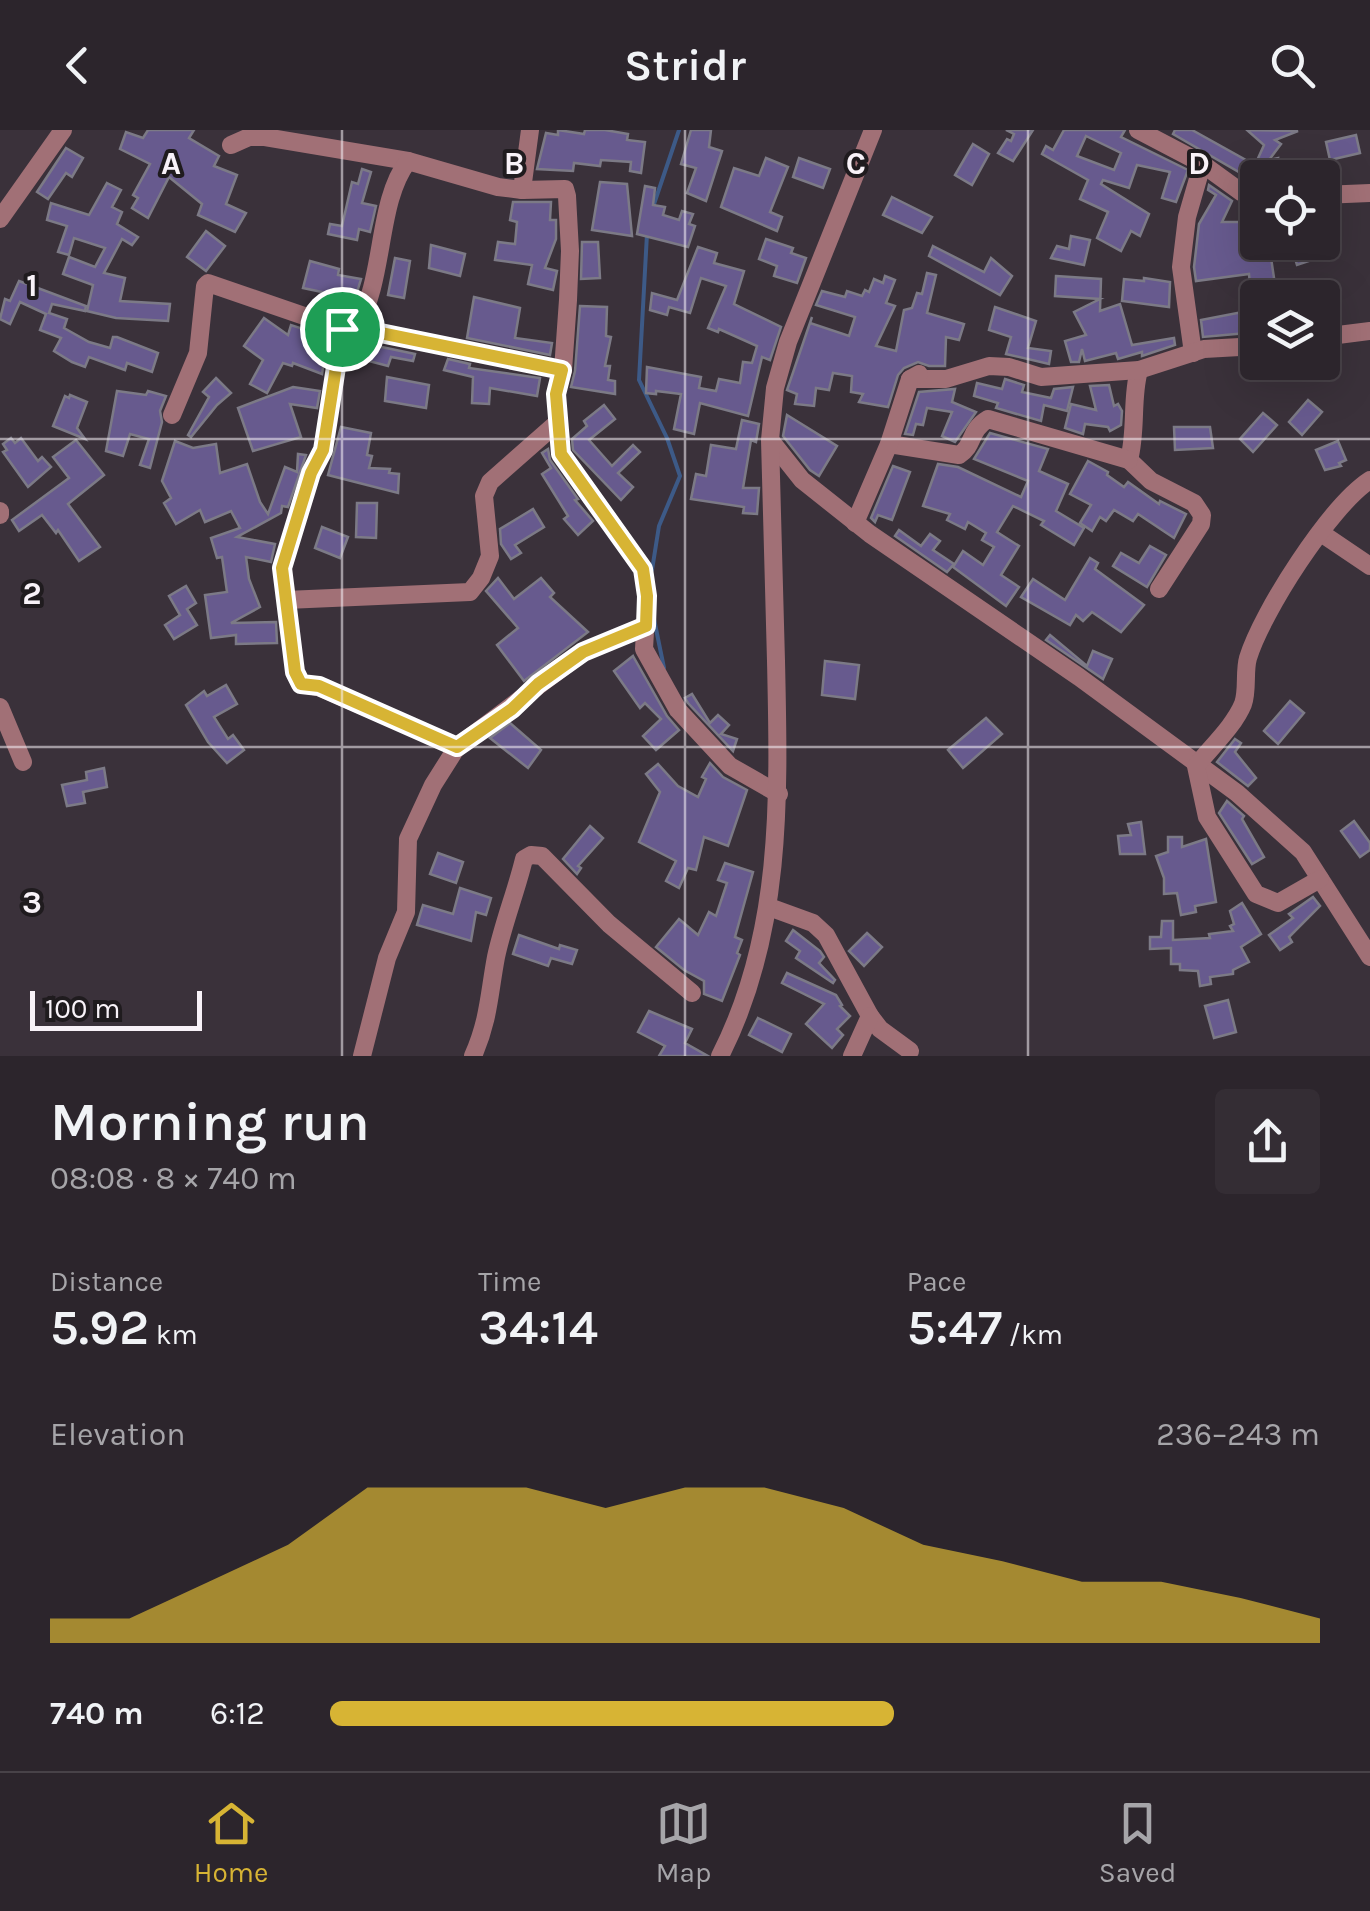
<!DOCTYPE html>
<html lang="en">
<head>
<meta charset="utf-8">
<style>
  body { margin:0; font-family:Karla,sans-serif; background:#342d34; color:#f1f3f6; height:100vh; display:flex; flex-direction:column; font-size:38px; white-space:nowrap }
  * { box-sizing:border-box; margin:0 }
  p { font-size:32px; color:#a6a5a9 }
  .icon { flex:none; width:55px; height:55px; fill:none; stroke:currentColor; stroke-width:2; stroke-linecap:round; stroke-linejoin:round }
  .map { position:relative; height:926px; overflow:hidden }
  .panel { display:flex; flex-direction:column; background:#2c252c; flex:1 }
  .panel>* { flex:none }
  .tools { position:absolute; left:1240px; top:30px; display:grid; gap:20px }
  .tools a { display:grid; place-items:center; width:100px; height:100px; border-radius:10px; background:#2c252c; box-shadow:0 10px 40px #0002,0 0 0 2px #484248; font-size:50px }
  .scale { position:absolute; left:30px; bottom:25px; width:172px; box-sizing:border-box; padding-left:10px; border:5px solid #f8f2f8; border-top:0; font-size:28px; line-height:35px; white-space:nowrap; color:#f8f2f8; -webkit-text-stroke:8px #1f1b1e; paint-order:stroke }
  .pin { position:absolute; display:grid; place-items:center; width:85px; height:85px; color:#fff; margin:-42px; border:5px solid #fff; border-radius:50%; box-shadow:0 2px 10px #0007 }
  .round { display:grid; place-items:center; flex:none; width:105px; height:105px; border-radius:10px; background:#342d34 }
  .headline { display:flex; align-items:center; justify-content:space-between; height:170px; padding:0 50px }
  h1 { font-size:55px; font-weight:600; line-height:75px }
  .metrics { display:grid; grid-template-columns:repeat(3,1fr); gap:15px; height:170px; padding:10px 50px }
  .metrics div { display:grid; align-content:center }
  .metrics b { font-size:50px; font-weight:600 }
  .metrics small { font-size:28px; font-weight:400 }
  .metrics p { font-size:28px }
  .chart { height:280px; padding:20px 50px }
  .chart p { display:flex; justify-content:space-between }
  .chart svg { width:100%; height:180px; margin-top:10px; fill:#d7b434; opacity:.7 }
  ul { padding:0 50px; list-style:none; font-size:32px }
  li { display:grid; grid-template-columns:160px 120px 1fr; align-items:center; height:75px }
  li i { height:25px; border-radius:12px; background:#d7b434 }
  header { display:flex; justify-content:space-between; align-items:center; height:130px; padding:0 50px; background:#2c252c; font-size:45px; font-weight:600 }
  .tab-bar { display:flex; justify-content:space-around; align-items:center; height:140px; border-top:2px solid #484248; background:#2c252c; font-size:28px; color:#a6a5a9 }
  .tab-bar a { display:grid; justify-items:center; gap:5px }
  .tab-bar .selected { color:#d7b434 }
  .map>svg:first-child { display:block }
</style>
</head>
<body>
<header><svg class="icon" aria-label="back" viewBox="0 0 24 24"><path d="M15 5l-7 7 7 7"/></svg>Stridr<svg class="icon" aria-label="search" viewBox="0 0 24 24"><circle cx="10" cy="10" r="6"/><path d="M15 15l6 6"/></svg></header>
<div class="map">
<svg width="1370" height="926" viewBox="0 0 1370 926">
  <rect width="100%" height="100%" fill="#3a313a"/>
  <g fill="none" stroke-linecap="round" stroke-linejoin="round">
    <!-- stream -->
    <g stroke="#3d5a87" stroke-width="4">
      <polyline points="652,80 679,0"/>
      <polyline points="647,104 639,250 667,308 680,346 659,396 652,440"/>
      <polyline points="654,489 664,538"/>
    </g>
  </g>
  <!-- building -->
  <g fill="#675a8e" stroke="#7c7a86" stroke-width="2.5" fill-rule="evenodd">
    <polygon points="148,0 194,0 189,8 219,26 214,36 237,45 226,74 246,83 235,102 198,85 202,74 169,47 148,88 132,78 138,68 133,65 150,34 120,19 126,2 143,8"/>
    <polygon points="558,0 584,4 585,0 605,0 628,4 627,10 645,12 641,43 630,41 631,32 601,30 600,36 574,33 573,41 537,39 546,3 558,5"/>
    <polygon points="691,0 711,0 709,17 722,21 706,71 687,63 696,38 681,34"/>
    <polygon points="1006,0 1033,0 1013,31 998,23 1007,9 1011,11 1014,4"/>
    <path d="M 1064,0 L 1125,0 L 1121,7 L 1188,40 L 1176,72 L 1162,68 L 1170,42 L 1137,35 L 1129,58 L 1103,50 L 1101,54 L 1149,84 L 1140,106 L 1131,101 L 1121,121 L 1097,108 L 1108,82 L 1080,69 L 1088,50 L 1042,24 L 1046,16 L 1053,20 ZM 1086,6 L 1121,23 L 1114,40 L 1077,26 Z"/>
    <polygon points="1175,0 1192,0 1255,35 1264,15 1247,0 1298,1 1275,10 1281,14 1269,30 1278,28 1275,48 1258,48 1258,53 1173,4"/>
    <polygon points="1356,5 1360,23 1330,30 1326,12"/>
    <polygon points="973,14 989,24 972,55 955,45"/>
    <polygon points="66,18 83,28 72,47 66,43 48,69 37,62"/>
    <polygon points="766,28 788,37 770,82 782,87 777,101 721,77 734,38 759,46"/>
    <polygon points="799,28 830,39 823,58 793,47"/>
    <polygon points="362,39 371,42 362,73 376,76 370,102 359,99 357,110 328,104 330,94 342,96 352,52 358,54"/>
    <polygon points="600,52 627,54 632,106 592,100"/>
    <polygon points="107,53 121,60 112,77 122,82 117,94 138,107 132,115 122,109 104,143 125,148 120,171 170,174 168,191 116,188 87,181 93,155 63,144 69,127 95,137 105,118 74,108 69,125 58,122 67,96 47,90 51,73 89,85"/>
    <polygon points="1209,55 1232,71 1222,92 1246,92 1245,124 1270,121 1277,168 1251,168 1249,144 1196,151 1194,137 1199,94 1216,65 1208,60"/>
    <polygon points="645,56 655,58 653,75 665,77 663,85 679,90 682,81 693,84 689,94 695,96 688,117 637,104"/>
    <polygon points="892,67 932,87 922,103 883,85"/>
    <polygon points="513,72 551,72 550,90 556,90 556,109 545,138 557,141 553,160 528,154 532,135 495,130 498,112 515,114 517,92 510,90"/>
    <polygon points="206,101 225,116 206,141 187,127"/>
    <polygon points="1071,106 1090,110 1084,135 1051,128 1057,116 1069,119"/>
    <polygon points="766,109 793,118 791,123 806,128 797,153 774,146 777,136 759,129"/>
    <polygon points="582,112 598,112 600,148 581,149"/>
    <polygon points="1303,112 1326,112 1330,124 1297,135 1291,116"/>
    <polygon points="431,115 465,124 460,146 429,138"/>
    <polygon points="933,116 984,142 991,128 1012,146 1000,165 929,126"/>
    <polygon points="698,117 717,123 714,133 744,141 734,174 781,197 770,230 762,227 748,286 700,273 694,304 674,299 681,264 656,261 656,264 646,263 647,237 701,247 699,258 716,261 719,249 740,253 743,232 752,233 757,216 719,199 718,202 708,198 726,156 701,148 690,183 669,177 667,185 650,180 652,163 677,170"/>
    <polygon points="395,128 410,131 404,168 388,165"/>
    <polygon points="310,131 339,139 338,145 361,149 355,169 303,158"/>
    <polygon points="927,143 936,145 927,183 964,194 959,210 946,207 945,236 929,236 918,232 904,238 898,245 888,277 859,272 863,264 851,262 852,246 833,243 829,260 816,258 814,276 795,274 797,264 787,260 812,187 810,193 849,206 855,187 816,175 822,161 845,167 847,161 862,166 865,160 869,162 874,149 883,153 885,146 895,150 886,173 895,176 876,216 896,221 904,180 912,178 917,163 922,164"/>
    <polygon points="1056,146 1101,149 1100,181 1120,174 1132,215 1174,208 1175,215 1142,226 1142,222 1118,229 1116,223 1085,231 1082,219 1079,232 1071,232 1065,211 1086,205 1074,182 1100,169 1055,166"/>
    <polygon points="1144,148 1170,152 1169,177 1122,171 1124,149 1144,151"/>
    <polygon points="19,151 86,176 85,181 52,174 49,183 67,189 64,198 89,212 110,218 113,207 117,207 158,223 152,242 127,233 125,240 89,227 85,237 72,232 54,221 61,208 40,200 46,184 20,172 10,194 0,189 5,169 10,171"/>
    <polygon points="474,167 520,178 515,208 552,213 550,225 467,208"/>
    <polygon points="580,176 607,177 606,206 611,207 605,236 610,236 608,250 615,251 615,264 571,257 575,241"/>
    <polygon points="995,177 1036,191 1028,218 1051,221 1049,234 1006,224 1011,207 989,200"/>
    <polygon points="1258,179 1258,202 1203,207 1201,190"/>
    <polygon points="264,188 288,205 291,195 328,207 322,244 293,233 292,236 283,233 267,263 250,254 263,230 244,216"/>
    <polygon points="353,211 415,224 413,231 391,227 388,236 350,226"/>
    <polygon points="448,229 470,234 469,238 540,248 537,266 490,258 489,274 472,273 473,247 444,240"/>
    <polygon points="387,247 429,255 426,278 385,271"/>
    <polygon points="216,248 231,263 217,275 191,307 188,305 209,267 203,262"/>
    <polygon points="1005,249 1024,255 1022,262 1051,268 1054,259 1073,257 1067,281 1044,275 1041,291 996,278 998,273 974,266 977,253 1002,259"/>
    <polygon points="1109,255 1114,276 1118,274 1122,281 1121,295 1110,301 1108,297 1085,294 1083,304 1065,298 1071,274 1096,280 1090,256"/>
    <polygon points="293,257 320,261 317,278 290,274 301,307 253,321 238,278"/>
    <polygon points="955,259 952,272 976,282 955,312 942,306 952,282 927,278 923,295 916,294 913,305 905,304 919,262"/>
    <polygon points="117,261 146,265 148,261 166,266 160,281 162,292 150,338 140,335 149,309 130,304 123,326 106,321"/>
    <polygon points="70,265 87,272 77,298 85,309 53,296 65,266 69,268"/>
    <polygon points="1308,270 1322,282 1302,305 1289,292"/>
    <polygon points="604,275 615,289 589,310 612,336 633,315 640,322 618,343 633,357 621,370 573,320 572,309 587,296 584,291"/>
    <polygon points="1263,283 1277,295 1253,322 1240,309"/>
    <polygon points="787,285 837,316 819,346 810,340 783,306"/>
    <polygon points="742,290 759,294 756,312 751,310 743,358 759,358 757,384 743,383 744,377 691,369 696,344 706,346 711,315 736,319"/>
    <polygon points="341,297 371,303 367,325 372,326 369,338 390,339 389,343 399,344 398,363 328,345"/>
    <polygon points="1174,297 1210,297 1213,318 1175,320"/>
    <polygon points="990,303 1048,319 1039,341 1068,354 1056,381 1084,398 1074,415 1041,395 1044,391 1013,376 997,402 1019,416 1001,445 1019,457 1006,476 953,437 963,421 983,435 994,417 982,410 986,403 968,392 965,399 947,390 950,384 923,376 938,334 958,337 1021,367 1028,351 974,329"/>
    <polygon points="11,308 15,313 21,308 38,331 42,327 51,337 28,357 3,322 7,320 3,314"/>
    <polygon points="76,310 104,345 68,374 100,417 79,431 58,400 56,403 42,385 19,401 12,390 69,348 53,327"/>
    <polygon points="175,311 193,318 216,314 220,343 247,334 260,372 268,384 285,337 297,342 298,324 306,325 288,377 282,376 281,383 237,407 275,414 271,432 246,427 249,449 260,477 231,493 276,492 277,513 236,514 236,505 211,508 205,465 227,462 222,427 217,428 211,408 240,398 231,381 205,392 200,380 176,394 164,373 171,368 162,351"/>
    <polygon points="1338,311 1346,330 1339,333 1341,336 1325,340 1316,320"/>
    <polygon points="548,319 550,330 578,369 575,370 593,391 578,405 564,389 568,386 542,344 551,338 542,323"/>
    <polygon points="1088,331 1108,342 1107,345 1124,357 1128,352 1159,374 1160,371 1186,384 1174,408 1138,384 1133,391 1114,380 1106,391 1100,387 1092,401 1080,393 1091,375 1070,364"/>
    <polygon points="893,336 910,342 892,390 878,385 875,392 871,388"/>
    <polygon points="357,373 377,373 376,408 356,407"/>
    <polygon points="533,379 544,397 515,415 521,423 511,429 501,414 500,399"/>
    <polygon points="322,397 348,407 340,428 315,418"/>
    <polygon points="899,400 921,416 930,404 940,411 933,420 954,434 947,442 895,406"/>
    <polygon points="1150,416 1166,425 1147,457 1113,436 1121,423 1139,433"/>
    <polygon points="1090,428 1098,433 1095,439 1144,475 1121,502 1092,482 1083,491 1076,485 1070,495 1021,467 1033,449 1065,470"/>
    <polygon points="498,448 514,469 541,448 554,463 550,467 588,502 524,551 497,515 518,498 486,461"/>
    <polygon points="186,456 196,473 187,479 197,495 174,509 165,495 180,485 169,466"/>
    <polygon points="1050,505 1087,536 1093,521 1112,529 1103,549 1046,510"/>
    <polygon points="633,526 667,586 679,600 656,620 643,606 661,589 645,573 640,578 614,541"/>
    <polygon points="825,531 859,535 855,569 822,565"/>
    <polygon points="226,555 237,574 214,587 228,609 233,605 244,620 227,633 208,612 186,575 204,561 207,566"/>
    <polygon points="692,564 710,593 718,585 729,595 721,604 737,609 733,621 688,573 685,568"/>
    <polygon points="1290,571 1304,583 1278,614 1264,601"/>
    <polygon points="986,588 1002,604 963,638 948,620"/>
    <polygon points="510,593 541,620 528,638 490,608"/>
    <polygon points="1235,609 1241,613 1235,622 1256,648 1248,656 1217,632"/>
    <polygon points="710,633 723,647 747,660 728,716 704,707 696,740 688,738 679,758 666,751 676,731 639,712 660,662 646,644 658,634 678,656 698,667 706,649 702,647"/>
    <polygon points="104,638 107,657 83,662 85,673 67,676 62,655 87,650 86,642"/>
    <polygon points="1227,671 1244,686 1242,689 1264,727 1252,734 1219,683"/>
    <polygon points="1354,691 1370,713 1370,720 1360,727 1341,701"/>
    <polygon points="1141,692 1145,724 1120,724 1118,706 1131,705 1128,694"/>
    <polygon points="590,696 603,708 578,736 581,738 577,744 563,729"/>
    <polygon points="1168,707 1182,707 1182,717 1206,709 1216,772 1195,776 1196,782 1181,785 1177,763 1164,764 1164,748 1156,726 1168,722"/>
    <polygon points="438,723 463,732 456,753 430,744"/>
    <polygon points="725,733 753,742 735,807 742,810 737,823 740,825 722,871 704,864 704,851 684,840 656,817 679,789 698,805 709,782 716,786 727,753 718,750"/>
    <polygon points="460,758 491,768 486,785 476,782 471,811 417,795 423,775 453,784"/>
    <polygon points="1313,767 1320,776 1289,807 1292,812 1280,820 1269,805 1293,788 1289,784"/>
    <polygon points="1242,773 1261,804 1241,817 1249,832 1233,840 1233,844 1210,847 1211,854 1200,856 1198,841 1180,840 1180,834 1171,834 1171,818 1150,819 1150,807 1161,807 1162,791 1173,791 1173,810 1210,808 1209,804 1233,801 1230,796 1234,794 1230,781"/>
    <polygon points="793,800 820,821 824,827 819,833 835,850 833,853 796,828 800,821 786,811"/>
    <polygon points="867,803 882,817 864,836 849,821"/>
    <polygon points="519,805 559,819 560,815 577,820 572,834 551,828 548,836 513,824"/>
    <polygon points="787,843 836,865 842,875 840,876 850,886 837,899 843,905 832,918 806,894 824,874 782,853"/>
    <polygon points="1228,870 1236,902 1214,908 1205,876"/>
    <polygon points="649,881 692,899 685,913 708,926 659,926 665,916 638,902"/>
    <polygon points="758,888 791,904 782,922 749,905"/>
  </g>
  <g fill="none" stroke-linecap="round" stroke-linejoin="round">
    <!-- minor -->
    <g stroke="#a17076" stroke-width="18">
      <polyline points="1138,0 1201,33 1241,62 1258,66"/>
      <polyline points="231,15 249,7 265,7 408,31"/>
      <polyline points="522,60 565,59 567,66 570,121 568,170 563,240 556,264 561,324 643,439 647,466 644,519 678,580 730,636 779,664"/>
      <polyline points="1322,65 1370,63"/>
      <polyline points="0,89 63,0"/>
      <polyline points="356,198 563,240"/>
      <polyline points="1322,207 1370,201"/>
      <polyline points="1193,223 1181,137 1187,87 1202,35"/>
      <path d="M 1139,240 C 1131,269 1137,299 1129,330 L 1151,351 L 1194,373 L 1202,385 L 1201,394 L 1159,459"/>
      <polyline points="910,249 946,249 989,236 1009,237 1041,247 1139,240 1204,219 1258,216"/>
      <polyline points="172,285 198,223 205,156 208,153 342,199"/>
      <polyline points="771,311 802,350 870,404 1079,547 1237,663 1303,722 1370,827"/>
      <path d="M 889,314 L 959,325 C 975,315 968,301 988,289 L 1129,330"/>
      <polyline points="0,381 0,385"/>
      <polyline points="855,393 889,314 910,249 919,244"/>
      <polyline points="1321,403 1370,436"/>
      <polyline points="286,470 470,462 481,448 490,426 484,366 490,352 558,292"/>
      <polyline points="0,577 23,632"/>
      <path d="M 457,617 L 319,557 L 301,554 L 295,542 L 282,438 L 311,343 L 323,320 L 342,199 L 356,198 C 386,148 376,73 408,31 L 498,57 L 522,60 L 530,0"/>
      <path d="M 1320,749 L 1278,773 L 1256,764 L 1207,687 L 1196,636 C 1211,617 1234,596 1243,574 C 1248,560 1244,542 1248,528 C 1262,482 1330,376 1370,350"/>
      <polyline points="769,777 813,793 826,805 870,886 880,899 910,921"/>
      <polyline points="362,926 387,828 406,782 408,709 433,655 457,617 583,522 645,496"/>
      <path d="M 473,926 C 489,890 489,864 496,827 C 503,794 516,762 524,729 L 531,725 L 542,726 L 609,794 L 692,863"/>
      <path d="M 720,926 C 783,803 779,666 776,531 C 774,458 772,384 770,310 L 775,258 L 788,212 L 873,0"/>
      <polyline points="852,926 870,886"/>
    </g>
  </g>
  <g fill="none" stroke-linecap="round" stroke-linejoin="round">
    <!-- route casing -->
    <g stroke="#fff" stroke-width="20">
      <polygon id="route" points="356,198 562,240 556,264 561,324 643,439 647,466 646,496 583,522 538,554 512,579 457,617 319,556 301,554 295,542 282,438 311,343 323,320 342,199"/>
    </g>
    <!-- route -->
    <use href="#route" stroke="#d7b434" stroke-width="12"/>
  </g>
  <!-- grid -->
  <path fill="none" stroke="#f8f2f8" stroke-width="2.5" stroke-opacity="0.55" d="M 342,0 L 342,926M 685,0 L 685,926M 1028,0 L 1028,926M 0,309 L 1370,309M 0,617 L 1370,617"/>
  <g font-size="32" text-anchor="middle" font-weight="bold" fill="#f8f2f8" stroke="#1f1b1e" stroke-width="8" stroke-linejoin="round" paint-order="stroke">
    <text x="171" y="44">A</text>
    <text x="514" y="44">B</text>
    <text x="856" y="44">C</text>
    <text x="1199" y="44">D</text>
    <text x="32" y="166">1</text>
    <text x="32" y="474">2</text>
    <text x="32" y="783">3</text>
  </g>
</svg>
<div class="tools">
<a><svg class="icon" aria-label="locate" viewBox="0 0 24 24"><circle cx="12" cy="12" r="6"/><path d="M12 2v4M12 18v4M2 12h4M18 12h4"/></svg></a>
<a><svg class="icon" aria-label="layers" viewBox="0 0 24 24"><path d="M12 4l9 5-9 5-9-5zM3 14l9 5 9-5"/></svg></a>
</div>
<div class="scale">100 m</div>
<div class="pin" style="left:342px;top:199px;background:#1e9e55"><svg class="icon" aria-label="arrive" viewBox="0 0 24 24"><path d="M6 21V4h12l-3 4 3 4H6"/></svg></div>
</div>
<section class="panel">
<div class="headline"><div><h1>Morning run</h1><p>08:08 · 8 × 740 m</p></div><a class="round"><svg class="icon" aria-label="share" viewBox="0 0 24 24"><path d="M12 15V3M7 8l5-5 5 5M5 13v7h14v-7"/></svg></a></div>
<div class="metrics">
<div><p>Distance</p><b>5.92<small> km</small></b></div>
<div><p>Time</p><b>34:14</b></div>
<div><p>Pace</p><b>5:47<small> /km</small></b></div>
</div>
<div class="chart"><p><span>Elevation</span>236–243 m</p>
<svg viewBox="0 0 160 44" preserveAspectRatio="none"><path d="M0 44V38L10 38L20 29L30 20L40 6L50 6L60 6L70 11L80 6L90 6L100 11L110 20L120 24L130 29L140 29L150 33L160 38V44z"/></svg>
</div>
<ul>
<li><b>740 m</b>6:12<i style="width:57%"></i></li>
</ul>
</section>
<nav class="tab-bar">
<a class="selected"><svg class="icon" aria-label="home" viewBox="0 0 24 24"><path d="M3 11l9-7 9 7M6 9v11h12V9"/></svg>Home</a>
<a><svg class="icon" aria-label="map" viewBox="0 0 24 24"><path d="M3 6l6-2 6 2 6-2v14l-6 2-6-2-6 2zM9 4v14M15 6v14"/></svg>Map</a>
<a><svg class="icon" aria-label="saved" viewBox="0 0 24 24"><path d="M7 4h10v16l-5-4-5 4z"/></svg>Saved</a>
</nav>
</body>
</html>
